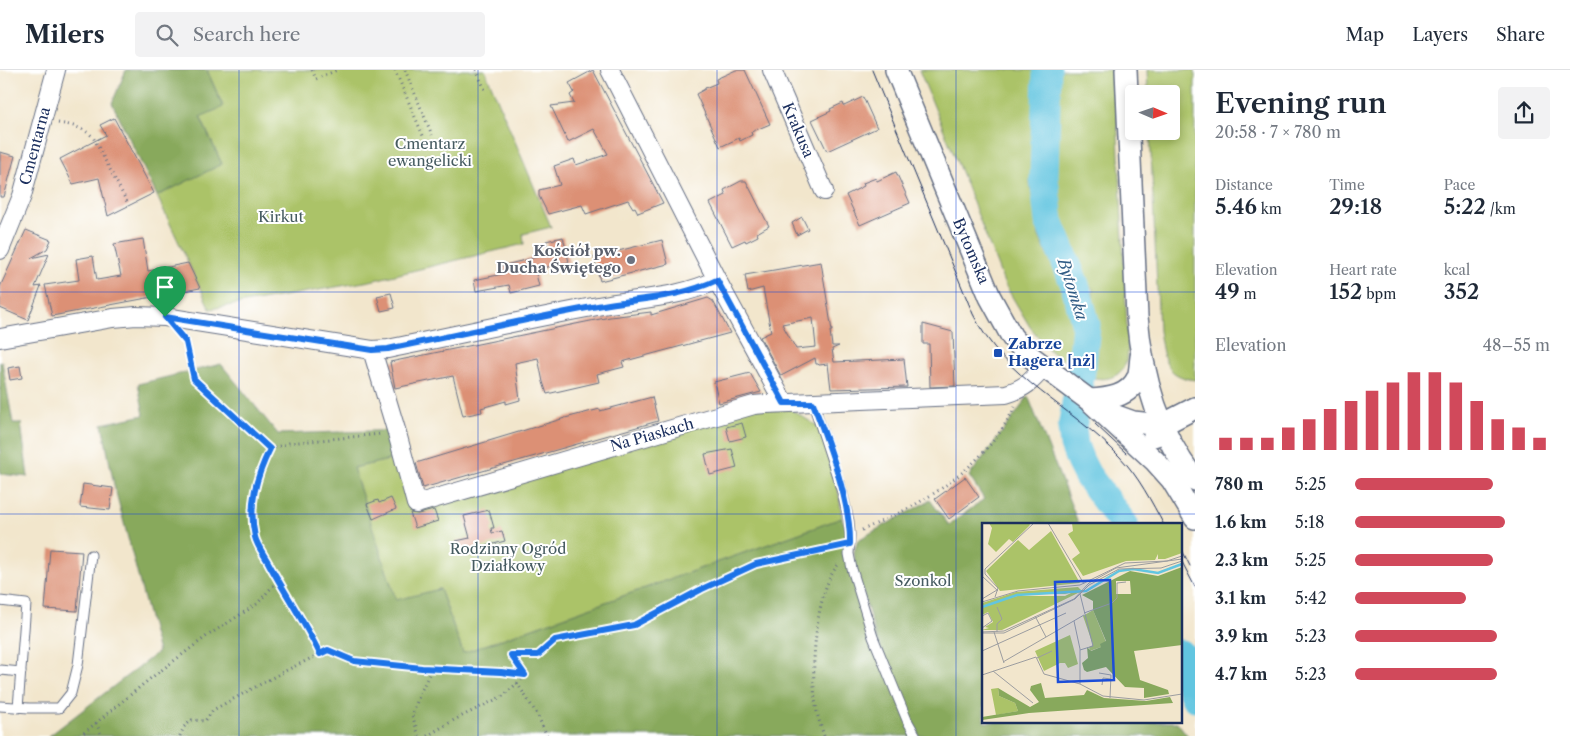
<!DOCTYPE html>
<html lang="en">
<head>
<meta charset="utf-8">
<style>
  body { margin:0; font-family:"Libre Caslon Text",serif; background:#f2f2f3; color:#1f2937; height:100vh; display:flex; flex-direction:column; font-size:19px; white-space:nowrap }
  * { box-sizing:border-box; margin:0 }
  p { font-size:16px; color:#747a83 }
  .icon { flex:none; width:28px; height:28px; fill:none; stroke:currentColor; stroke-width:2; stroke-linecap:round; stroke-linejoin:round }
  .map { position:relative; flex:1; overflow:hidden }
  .sheet { display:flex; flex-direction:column; background:#fff; width:375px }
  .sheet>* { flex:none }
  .needle { width:32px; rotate:92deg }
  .fabs { position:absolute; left:1125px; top:15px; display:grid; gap:10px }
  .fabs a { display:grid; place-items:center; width:55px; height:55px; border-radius:5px; background:#fff; box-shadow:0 2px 8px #0003; font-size:25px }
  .pin { position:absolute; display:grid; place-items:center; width:42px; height:42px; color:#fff; margin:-51px -21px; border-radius:50% 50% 50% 0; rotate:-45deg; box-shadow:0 0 5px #0007 }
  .pin .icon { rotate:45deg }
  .round { display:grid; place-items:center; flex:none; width:52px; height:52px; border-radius:5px; background:#f2f2f3 }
  .summary { display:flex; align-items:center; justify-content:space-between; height:85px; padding:0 20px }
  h1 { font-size:28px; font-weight:600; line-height:38px }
  .stats { display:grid; grid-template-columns:repeat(3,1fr); gap:8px; height:85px; padding:5px 20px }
  .stats div { display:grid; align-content:center }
  .stats b { font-size:21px; font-weight:600 }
  .stats small { font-size:14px; font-weight:400 }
  .stats p { font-size:14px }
  .chart { height:140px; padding:10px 20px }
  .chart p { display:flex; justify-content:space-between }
  .chart svg { width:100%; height:90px; margin-top:5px; stroke:#d1495b; stroke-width:6 }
  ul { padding:0 20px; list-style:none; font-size:16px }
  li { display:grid; grid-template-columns:80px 60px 1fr; align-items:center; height:38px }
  li i { height:12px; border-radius:6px; background:#d1495b }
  header { display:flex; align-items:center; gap:30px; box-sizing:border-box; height:70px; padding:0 25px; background:#fff; border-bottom:1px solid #e0e1e3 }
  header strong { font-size:24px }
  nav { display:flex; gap:28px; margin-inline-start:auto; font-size:18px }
  .search { width:350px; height:45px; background:#f2f2f3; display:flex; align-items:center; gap:12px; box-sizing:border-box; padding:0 18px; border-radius:5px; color:#747a83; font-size:19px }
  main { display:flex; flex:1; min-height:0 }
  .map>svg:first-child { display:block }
</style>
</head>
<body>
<header>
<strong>Milers</strong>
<div class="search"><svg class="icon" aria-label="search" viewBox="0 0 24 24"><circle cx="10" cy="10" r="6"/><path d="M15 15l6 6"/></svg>Search here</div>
<nav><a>Map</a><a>Layers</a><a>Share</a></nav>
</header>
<main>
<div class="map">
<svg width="1195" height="666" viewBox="0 0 1195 666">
  <rect width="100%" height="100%" fill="#fff"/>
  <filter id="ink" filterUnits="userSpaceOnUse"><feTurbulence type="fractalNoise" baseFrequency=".02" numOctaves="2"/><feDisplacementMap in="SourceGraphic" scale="10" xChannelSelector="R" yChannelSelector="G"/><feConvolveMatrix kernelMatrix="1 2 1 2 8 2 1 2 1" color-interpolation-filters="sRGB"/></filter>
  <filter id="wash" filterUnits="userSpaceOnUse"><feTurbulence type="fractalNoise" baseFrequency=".0096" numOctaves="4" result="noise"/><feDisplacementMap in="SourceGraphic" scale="20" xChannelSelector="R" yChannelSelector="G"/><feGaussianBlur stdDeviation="1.12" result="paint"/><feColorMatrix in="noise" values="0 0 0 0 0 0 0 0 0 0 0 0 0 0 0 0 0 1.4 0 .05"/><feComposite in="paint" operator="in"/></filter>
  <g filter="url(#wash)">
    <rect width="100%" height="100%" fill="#f2e6cc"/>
    <!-- green -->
    <g fill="#abc368" stroke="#637963">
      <polygon points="207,0 485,0 551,157 523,164 524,174 370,211 210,239 157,126 222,94 200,46 223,36"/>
      <polygon points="919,0 1037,0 1030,113 1039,166 1051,193 1076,238 1070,294 1051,282 1030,257 1004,213 964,109"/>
      <path d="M 1054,0 L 1115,0 L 1128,281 C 1127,303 1112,313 1091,307 L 1093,219 L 1073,201 L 1059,165 L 1050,117 L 1050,57 Z"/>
      <path d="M 1147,0 L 1195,0 L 1195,310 C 1163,306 1164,288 1159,261 L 1150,61 L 1171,61 L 1171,24 L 1148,24 Z"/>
      <polygon points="776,330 819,357 837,411 842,448 463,583 440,519 396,531 353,398 402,387 420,436"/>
    </g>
    <!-- forest -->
    <g fill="#88a95c" stroke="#526c5d">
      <polygon points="126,0 207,0 223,37 200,47 222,94 157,126 112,33"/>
      <polygon points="0,292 2,292 13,353 21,353 28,407 0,404"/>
      <polygon points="221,294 278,364 401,360 402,387 353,398 396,530 440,519 463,583 842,448 847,463 849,501 914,666 49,666 158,582 114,415 102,354 144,345 138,314"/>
      <polygon points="1028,326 1079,455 984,455 984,652 1177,652 1188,666 919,666 918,664 876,567 855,496 854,482 858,470 930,430 949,455 984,429 969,406 1018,341"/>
    </g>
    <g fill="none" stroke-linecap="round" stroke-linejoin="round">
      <!-- river -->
      <g stroke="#62c5e0" stroke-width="29">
        <polyline points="1047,0 1044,108 1049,151 1075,215 1086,255 1082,295 1072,358 1074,375 1080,391 1087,405 1124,455"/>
        <polyline points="1181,584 1187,607 1195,627"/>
      </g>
    </g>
    <g id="blocks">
      <!-- building -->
      <g fill="#dc9074" fill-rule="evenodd">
        <polygon points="593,0 663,133 638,143 635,137 633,138 628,130 586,144 582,135 548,144 539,126 539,120 560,115 554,96 574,89 576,95 608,84 594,59 568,72 551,36 574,33 570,25 574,22 569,13"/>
        <polygon points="736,0 745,0 770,54 751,62 752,65 740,71 739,68 720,77 696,24 705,19 705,18 717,13 716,9"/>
        <polygon points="863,27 877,58 827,81 812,50 831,41 830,39 843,33 844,36"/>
        <polygon points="114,48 154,123 108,146 99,108 73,114 60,89 106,65 100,55"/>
        <polygon points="0,82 15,86 4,127 0,127"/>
        <polygon points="896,102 910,133 860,155 846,125 864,116 863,113 876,108 877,111"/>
        <polygon points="741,111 746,111 769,156 757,163 758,166 746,172 745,170 732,176 710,133 726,125 724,120"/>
        <polygon points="802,147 808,159 797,165 792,153"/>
        <polygon points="26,160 51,170 47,179 31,188 49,184 35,217 41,216 28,250 0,238 0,217"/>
        <polygon points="563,167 569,192 535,200 539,216 511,223 509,215 476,221 474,210 503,204 501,196 549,184 546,171"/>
        <polygon points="143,169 148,201 188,193 200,218 52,246 45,215 79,210 76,189 93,186 97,210 121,206 114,174"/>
        <polygon points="662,170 668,194 600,211 594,187"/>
        <path d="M 821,192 L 832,261 L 830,261 L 832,276 L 839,276 L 832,279 L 834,292 L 904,289 L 907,317 L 831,319 L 828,294 L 819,295 L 818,294 L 816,294 L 815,288 L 781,306 L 760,267 L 771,262 L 763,218 L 748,222 L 745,205 ZM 813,248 L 816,277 L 796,279 L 782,254 Z"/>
        <polygon points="391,223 395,238 381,241 377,226"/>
        <polygon points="708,228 713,231 730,263 622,292 624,297 597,304 599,312 547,324 543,312 538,288 515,293 520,330 506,334 506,331 481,338 482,342 463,346 453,306 395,318 390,292 610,247 651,242 651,245"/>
        <polygon points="923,254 953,262 955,316 930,317 929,274 923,274"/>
        <polygon points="20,296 22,308 10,310 8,298"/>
        <polygon points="750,303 761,322 719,333 714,312"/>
        <polygon points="652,327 658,351 423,418 416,393 565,348 600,339 600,341"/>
        <polygon points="742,353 746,367 730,371 726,357"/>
        <polygon points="732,379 737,398 710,405 705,384"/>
        <polygon points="965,407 979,427 949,449 935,429"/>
        <polygon points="83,414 113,418 110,440 80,437"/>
        <polygon points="391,428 396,439 373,449 367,434 378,430 379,433"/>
        <polygon points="434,440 438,451 415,458 410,443 418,444"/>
        <polygon points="489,440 494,458 491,458 492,463 502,461 505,471 459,483 456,471 470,468 464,446"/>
        <polygon points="50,479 82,481 77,541 45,539"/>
      </g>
    </g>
  </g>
  <g filter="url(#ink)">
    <use href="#blocks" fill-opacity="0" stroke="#666f84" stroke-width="1"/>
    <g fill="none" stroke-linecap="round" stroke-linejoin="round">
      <!-- service casing -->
      <g stroke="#666f84" stroke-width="11">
        <g id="service">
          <polyline points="813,333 842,422 849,451 850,465 849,484 852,499 873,567 907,650 916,666"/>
          <polyline points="0,531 26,534 18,638"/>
          <polyline points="0,600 21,602"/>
          <polyline points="0,636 29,638 59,638 71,623 78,595 91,485"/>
        </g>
      </g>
      <!-- minor casing -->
      <g stroke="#666f84" stroke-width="20">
        <g id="minor">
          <polyline points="610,0 717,210 784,333"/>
          <polyline points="772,0 824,121"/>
          <polyline points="0,180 22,126 56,0"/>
          <path d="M 0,268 L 113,248 L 136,246 L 165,247 L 372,280 L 388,279 C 462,264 535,247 609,234 C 647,228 681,227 717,210"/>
          <path d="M 372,280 L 397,363 L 416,434 L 754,335 L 766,334 L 1006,324 C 1025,318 1031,312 1044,297"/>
        </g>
      </g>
      <!-- tertiary casing -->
      <g stroke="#666f84" stroke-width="24">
        <g id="tertiary">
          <polyline points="896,0 990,227 1012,267 1027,284 1089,330 1155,391 1172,410 1195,448"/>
          <path d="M 1126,0 L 1137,247 C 1142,305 1158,363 1195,410"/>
          <path d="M 1089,330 C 1108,329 1129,327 1138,307 C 1140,302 1140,294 1141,287"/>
          <polyline points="1108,343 1133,352 1162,355"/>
          <polyline points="1154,366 1162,355 1195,338"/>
        </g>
      </g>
      <!-- path -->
      <g stroke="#666f84" stroke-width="3" stroke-dasharray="1 4" stroke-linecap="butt">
        <polyline points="312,0 316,9 337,0"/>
        <polyline points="395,0 424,68"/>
        <polyline points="405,0 432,65"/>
        <polyline points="476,0 486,22"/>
        <path d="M 58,53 C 72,55 82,57 93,67 L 128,134"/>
        <polyline points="180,266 185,272 194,309 270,379"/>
        <path d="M 862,460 C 925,433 982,401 1015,337"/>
        <path d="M 321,584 C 305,554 287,527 271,498 C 266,488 257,477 255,467 C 248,435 256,408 270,379 L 289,373 L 382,364"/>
        <polyline points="525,605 511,585 538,585 555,570 634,555 702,519 755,494 837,476"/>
        <polyline points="517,613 537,644 547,666"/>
        <polyline points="96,653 102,666"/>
        <polyline points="80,666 151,608 207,566 257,534 278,510"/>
        <polyline points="180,666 184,657 192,650 205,651 213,640 283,602 328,580 354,591 422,598 501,602 524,605"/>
        <polyline points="419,666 412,645 421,621 432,598"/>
        <polyline points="427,666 454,650 503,626 525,606"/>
        <path d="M 824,666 C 821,656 817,646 816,636 C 810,604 815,516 840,493"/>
      </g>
      <!-- service -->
      <use href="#service" stroke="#fff" stroke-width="9"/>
      <!-- minor -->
      <use href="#minor" stroke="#fff" stroke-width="18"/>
      <!-- tertiary -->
      <use href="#tertiary" stroke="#fff" stroke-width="21"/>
      <!-- tram -->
      <g stroke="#1b2f5e" stroke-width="1">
        <path d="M 872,0 L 973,244 C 1004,309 1073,337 1120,387 C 1139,407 1151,431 1164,455"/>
        <polyline points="1095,354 1126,383"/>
        <polyline points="1181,478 1190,496"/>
        <polyline points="1181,490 1195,517"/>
      </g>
    </g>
  </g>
  <g fill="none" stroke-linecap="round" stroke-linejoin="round" filter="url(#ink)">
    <!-- route casing -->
    <g stroke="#fff" stroke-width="10">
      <path id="route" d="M 717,210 L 784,333 L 813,333 C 828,372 851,432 850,474 L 756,494 L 702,519 L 634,555 L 555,570 L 538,585 L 511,585 L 525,605 L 501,602 L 422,598 L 354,591 L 328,580 L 320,584 C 305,553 286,525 269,494 C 265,486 257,476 255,467 C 248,435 256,407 270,379 L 194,309 L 186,272 L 165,247 L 372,280 L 388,279 C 462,264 535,247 609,234 C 647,228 681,227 717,210 Z"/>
    </g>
    <!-- route -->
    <use href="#route" stroke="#1a73e8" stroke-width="6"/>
  </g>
  <!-- grid -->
  <path fill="none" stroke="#1d4ed8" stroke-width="1" stroke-opacity="0.55" d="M 239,0 L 239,666M 478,0 L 478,666M 717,0 L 717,666M 956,0 L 956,666M 0,222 L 1195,222M 0,444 L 1195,444"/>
  <!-- markers -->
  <circle fill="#6b7280" stroke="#fff" stroke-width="2" cx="631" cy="190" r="5"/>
  <rect fill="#1a4fb4" stroke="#fff" stroke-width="2" x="993" y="278" width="10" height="10" rx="2.5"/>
  <g text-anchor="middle" stroke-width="4" stroke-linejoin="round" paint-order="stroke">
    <!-- street labels -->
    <g font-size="15" fill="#1b2f5e" stroke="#fff">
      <text transform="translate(798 60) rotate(67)" y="5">Krakusa</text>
      <text transform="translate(35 76) rotate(-75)" y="5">Cmentarna</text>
      <text transform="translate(971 181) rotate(67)" y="5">Bytomska</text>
      <text transform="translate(652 365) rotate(-16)" y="5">Na Piaskach</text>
    </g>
    <!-- park labels -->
    <g font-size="15" fill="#465b61" stroke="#fff">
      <text x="430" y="79">Cmentarz<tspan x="430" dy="17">ewangelicki</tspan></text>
      <text x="281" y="152">Kirkut</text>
      <text x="508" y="484">Rodzinny Ogród<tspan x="508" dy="17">Działkowy</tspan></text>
      <text x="923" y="516">Szonkol</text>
    </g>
    <!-- worship labels -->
    <g font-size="15" font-weight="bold" fill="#5b616d" stroke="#fff" text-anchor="end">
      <text x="621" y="186">Kościół pw.<tspan x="621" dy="17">Ducha Świętego</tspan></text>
    </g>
    <!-- transit labels -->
    <g font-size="15" font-weight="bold" fill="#164399" stroke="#fff" text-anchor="start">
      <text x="1008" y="279">Zabrze<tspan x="1008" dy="17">Hagera [nż]</tspan></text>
    </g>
    <!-- water labels -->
    <g font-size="16" font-style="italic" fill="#305c85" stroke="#fff">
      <text transform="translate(1073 219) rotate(72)" y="6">Bytomka</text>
    </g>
  </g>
  <!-- overview -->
  <g transform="translate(982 453)">
    <rect width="200" height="200" fill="#f2e6cc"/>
    <path d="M 7,0 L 47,0 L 48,2 L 31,19 L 27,16 L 14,29 L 6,21 L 10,5 ZM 90,0 L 200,0 L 200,30 L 183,36 L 176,36 L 176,31 L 173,37 L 144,38 L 101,53 L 90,36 L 98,30 L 86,11 L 91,8 ZM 69,8 L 98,60 L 18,68 L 4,48 L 36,17 L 47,27 ZM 96,64 L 99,67 L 83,71 L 39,71 L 0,83 L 0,80 L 34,69 ZM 93,68 L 98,69 L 20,107 L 0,107 L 7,105 L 3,104 L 11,99 L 6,89 L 0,92 L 0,84 L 35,73 L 83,73 ZM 111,87 L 124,119 L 119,124 L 108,128 L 107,124 L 111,122 L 101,93 ZM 88,112 L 96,141 L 86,145 L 83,140 L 78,140 L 62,148 L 53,128 ZM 16,165 L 17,173 L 33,180 L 36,188 L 14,192 L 9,166 Z" fill="#abc368"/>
    <path d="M 200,44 L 200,122 L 152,128 L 158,157 L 186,167 L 187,171 L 162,175 L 162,165 L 143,164 L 124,144 L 105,149 L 102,147 L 100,140 L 106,135 L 105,124 L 109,128 L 119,124 L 118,121 L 124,118 L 111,87 L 111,78 L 100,72 L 148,48 L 176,53 ZM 134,58 L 148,58 L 149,71 L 134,71 ZM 59,160 L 63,175 L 102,172 L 105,167 L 122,175 L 164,178 L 188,174 L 191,180 L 47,190 L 0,197 L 0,194 L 36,188 L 33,180 L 17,173 L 16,165 L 48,184 L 57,179 L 48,167 L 49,163 Z" fill="#88a95c" fill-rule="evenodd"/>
    <path fill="none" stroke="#62c5e0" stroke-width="2.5" d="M 0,84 L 35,72 L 104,68 L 137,48 L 151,46 L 176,50 L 200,41"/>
    <path fill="none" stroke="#9c9da0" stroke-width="1" d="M 66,0 L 102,61M 0,53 L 16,68M 98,71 L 111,123 L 98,127M 13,74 L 16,65 L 3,51 L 3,46 L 52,0M 0,76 L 15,67M 0,79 L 36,68 L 98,62 L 143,40 L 185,38 L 200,33M 15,84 L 20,96 L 15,101 L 15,109M 102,90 L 130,80 L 135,75 L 135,60 L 144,59M 0,93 L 6,90 L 10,98 L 0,105M 53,93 L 64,114M 92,98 L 98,126 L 98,161M 0,109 L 22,108 L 92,76 L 107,60 L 134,45 L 200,36M 12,109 L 22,140M 0,110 L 22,110 L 93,76 L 107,62 L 137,46 L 179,45 L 200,38M 0,128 L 84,90M 55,135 L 70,128M 21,139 L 102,92M 11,148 L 51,180M 117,150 L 129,152 L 128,175M 0,152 L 54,134 L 62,151 L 98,161 L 121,173 L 162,177 L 200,171M 120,162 L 121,155 L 129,156"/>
    <path fill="#1d4ed8" fill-opacity="0.15" stroke="#1d4ed8" stroke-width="2.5" d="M 128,57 L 132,157 L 76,159 L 73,59 Z"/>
    <rect width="200" height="200" fill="none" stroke="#1b2f5e" stroke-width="2.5"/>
  </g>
</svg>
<div class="fabs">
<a><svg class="needle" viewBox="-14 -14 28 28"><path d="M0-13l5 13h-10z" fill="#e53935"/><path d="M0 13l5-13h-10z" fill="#747a83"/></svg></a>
</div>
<div class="pin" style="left:165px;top:247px;background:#1e9e55"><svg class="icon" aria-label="arrive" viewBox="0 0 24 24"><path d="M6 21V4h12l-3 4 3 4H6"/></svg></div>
</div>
<section class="sheet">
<div class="summary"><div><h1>Evening run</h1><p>20:58 · 7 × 780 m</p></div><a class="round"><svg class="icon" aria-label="share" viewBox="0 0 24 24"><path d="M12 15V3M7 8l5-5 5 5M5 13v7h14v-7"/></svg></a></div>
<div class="stats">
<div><p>Distance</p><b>5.46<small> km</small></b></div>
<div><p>Time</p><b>29:18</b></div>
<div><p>Pace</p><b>5:22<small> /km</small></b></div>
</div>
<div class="stats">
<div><p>Elevation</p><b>49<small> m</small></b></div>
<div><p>Heart rate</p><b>152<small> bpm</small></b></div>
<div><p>kcal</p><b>352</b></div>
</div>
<div class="chart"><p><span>Elevation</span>48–55 m</p>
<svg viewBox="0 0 160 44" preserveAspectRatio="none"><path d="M5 44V38M15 44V38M25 44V38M35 44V33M45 44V29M55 44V24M65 44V20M75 44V15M85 44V11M95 44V6M105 44V6M115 44V11M125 44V20M135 44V29M145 44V33M155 44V38"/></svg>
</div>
<ul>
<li><b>780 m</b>5:25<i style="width:71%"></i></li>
<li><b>1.6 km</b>5:18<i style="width:77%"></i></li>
<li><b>2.3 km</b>5:25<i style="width:71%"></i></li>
<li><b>3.1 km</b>5:42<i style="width:57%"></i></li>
<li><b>3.9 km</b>5:23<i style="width:73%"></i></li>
<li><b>4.7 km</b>5:23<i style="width:73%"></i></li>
</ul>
</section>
</main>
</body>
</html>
